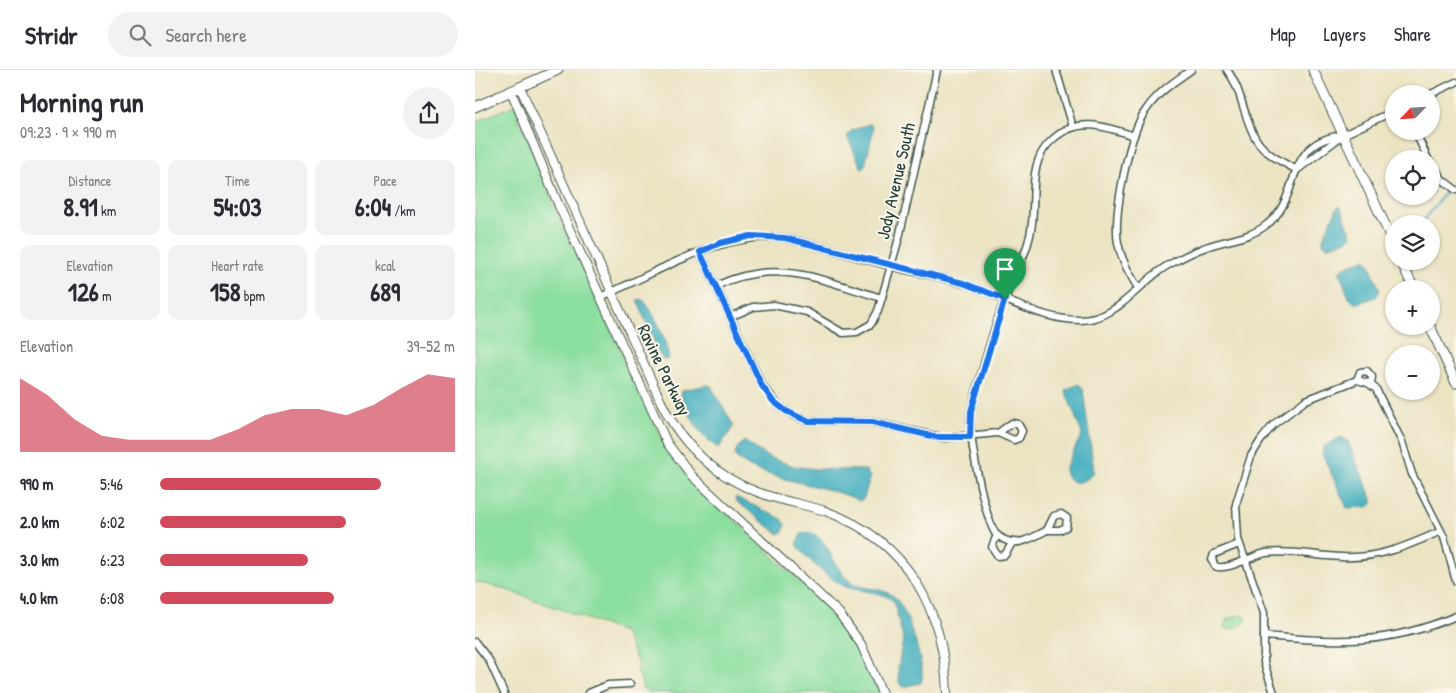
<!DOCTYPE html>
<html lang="en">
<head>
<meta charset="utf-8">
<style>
  body { margin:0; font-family:"Patrick Hand",sans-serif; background:#f2f2f3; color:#2b2b33; height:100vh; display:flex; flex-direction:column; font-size:19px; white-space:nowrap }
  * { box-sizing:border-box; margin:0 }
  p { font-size:16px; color:#7c7c81 }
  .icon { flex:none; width:28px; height:28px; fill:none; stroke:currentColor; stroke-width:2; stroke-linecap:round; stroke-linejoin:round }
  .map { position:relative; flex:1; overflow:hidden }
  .side { display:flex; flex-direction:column; background:#fff; width:475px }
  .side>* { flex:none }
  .needle { width:32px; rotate:245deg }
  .tools { position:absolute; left:910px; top:15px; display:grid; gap:10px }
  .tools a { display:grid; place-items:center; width:55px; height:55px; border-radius:50%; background:#fff; box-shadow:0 1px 4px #0004; font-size:25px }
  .pin { position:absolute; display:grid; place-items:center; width:42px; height:42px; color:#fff; margin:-51px -21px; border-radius:50% 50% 50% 0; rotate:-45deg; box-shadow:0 0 5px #0007 }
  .pin .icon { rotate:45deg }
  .round { display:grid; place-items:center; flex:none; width:52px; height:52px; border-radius:26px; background:#f2f2f3 }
  .summary { display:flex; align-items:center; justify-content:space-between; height:85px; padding:0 20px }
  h1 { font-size:28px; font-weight:700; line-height:38px }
  .metrics { display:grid; grid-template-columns:repeat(3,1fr); gap:8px; height:85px; padding:5px 20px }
  .metrics div { display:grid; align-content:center; border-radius:10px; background:#f2f2f3; text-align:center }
  .metrics b { font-size:25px; font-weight:700 }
  .metrics small { font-size:14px; font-weight:400 }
  .metrics p { font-size:14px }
  .chart { height:140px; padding:10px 20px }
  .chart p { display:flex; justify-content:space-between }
  .chart svg { width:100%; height:90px; margin-top:5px; fill:#d1495b; opacity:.7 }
  ul { padding:0 20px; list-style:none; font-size:16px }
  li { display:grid; grid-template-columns:80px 60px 1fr; align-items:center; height:38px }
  li i { height:12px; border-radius:6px; background:#d1495b }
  header { display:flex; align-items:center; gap:30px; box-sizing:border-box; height:70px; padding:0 25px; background:#fff; border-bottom:1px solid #e1e1e2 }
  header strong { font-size:24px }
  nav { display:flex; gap:28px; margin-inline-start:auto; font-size:18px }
  .search { width:350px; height:45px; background:#f2f2f3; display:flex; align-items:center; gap:12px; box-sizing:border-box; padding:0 18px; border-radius:28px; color:#7c7c81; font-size:19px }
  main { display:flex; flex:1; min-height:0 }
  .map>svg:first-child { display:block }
</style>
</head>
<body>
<header>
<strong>Stridr</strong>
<div class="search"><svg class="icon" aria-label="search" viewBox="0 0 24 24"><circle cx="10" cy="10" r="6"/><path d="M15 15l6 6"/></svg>Search here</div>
<nav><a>Map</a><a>Layers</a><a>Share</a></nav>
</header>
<main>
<section class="side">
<div class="summary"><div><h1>Morning run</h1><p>09:23 · 9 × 990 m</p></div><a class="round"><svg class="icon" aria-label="share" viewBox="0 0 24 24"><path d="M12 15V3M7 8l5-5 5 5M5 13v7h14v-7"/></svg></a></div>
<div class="metrics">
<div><p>Distance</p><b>8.91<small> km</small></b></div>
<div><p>Time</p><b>54:03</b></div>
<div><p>Pace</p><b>6:04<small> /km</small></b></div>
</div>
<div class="metrics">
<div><p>Elevation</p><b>126<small> m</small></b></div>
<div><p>Heart rate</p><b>158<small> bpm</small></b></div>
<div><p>kcal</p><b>689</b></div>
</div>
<div class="chart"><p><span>Elevation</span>39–52 m</p>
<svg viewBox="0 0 160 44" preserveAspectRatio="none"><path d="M0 44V8L10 16L20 28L30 36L40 38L50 38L60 38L70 38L80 33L90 26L100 23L110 23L120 26L130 21L140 13L150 6L160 8V44z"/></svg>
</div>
<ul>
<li><b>990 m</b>5:46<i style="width:75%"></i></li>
<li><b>2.0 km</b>6:02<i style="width:63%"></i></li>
<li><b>3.0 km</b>6:23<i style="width:50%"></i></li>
<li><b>4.0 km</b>6:08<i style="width:59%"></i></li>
</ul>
</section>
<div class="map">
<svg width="981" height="623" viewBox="0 0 981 623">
  <rect width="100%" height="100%" fill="#fbf7ec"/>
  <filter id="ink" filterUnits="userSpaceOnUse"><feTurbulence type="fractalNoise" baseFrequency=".02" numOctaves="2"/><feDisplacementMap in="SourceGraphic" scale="10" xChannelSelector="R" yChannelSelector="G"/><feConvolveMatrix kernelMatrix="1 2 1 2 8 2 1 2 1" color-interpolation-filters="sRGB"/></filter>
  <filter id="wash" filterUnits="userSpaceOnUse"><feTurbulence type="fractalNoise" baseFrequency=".0096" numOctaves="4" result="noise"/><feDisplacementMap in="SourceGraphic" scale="20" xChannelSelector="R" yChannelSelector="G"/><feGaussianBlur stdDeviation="1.12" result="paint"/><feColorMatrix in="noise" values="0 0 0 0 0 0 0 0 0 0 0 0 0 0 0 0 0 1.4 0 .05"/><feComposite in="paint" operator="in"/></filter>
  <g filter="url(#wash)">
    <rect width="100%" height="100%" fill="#ebe3c2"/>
    <!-- green -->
    <g fill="#8ade9f" stroke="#548e6a">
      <polygon points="42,34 42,46 61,87 81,142 190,375 214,407 364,548 381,572 404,623 174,623 167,617 166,608 161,602 164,596 149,562 26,518 0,512 0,52"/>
      <polygon points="765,545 771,547 770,553 755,560 749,557 752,549"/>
    </g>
    <!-- water -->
    <g fill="#40adbe" stroke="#307579">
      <polygon points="394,54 398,56 398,62 390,96 387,99 372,66 376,61"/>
      <polygon points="863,136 866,137 877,166 872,170 852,177 848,173 848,168"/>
      <polygon points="886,190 890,189 894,192 905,221 901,227 881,234 874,228 864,202 868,198"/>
      <path d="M 167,229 C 178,238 192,273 194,288 L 192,290 L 188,289 L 184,284 L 162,230 Z"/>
      <path d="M 604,314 L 608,319 L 619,401 C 612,416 590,417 590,398 L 607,364 L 590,320 Z"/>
      <path d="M 232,315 L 236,316 L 259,356 L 244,378 C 226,369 212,343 206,324 L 208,320 Z"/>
      <polygon points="866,367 873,372 897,429 897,434 893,437 872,438 847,384 849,376"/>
      <path d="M 269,371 L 293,387 L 319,396 L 341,399 L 391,400 L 395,407 L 389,428 L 385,431 C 353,414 280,410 260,386 L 262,378 Z"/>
      <polygon points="261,427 307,449 311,455 308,462 304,464 298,460 260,430"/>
      <path d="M 335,462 C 354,469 356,493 371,508 C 385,522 406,515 420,527 C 431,536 453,602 446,613 L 429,617 L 424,613 L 423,597 L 428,569 L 419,532 C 408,520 386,523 371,517 C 360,513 324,484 322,473 L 326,464 Z"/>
    </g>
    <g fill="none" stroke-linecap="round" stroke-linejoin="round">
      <!-- stream -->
      <polyline stroke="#40adbe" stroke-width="2" points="946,154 972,120 980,122"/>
    </g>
  </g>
  <g filter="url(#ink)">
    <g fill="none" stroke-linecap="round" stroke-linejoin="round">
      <!-- minor casing -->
      <g stroke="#3e5649" stroke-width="9">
        <g id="minor">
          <polyline points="581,0 598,57"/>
          <path d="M 752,0 C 768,21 768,48 781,69 C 790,84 807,92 822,100"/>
          <polyline points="956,24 981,12"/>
          <polyline points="940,61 953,89"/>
          <polyline points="956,93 968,110 981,120"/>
          <polyline points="822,100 868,65 919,41"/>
          <polyline points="225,182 287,315 304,336 318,345 332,351 397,352 469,368 523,363"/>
          <path d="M 241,216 C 302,187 346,210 407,228"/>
          <path d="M 663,218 C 654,203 646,189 643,173 C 638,145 654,63 671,40 C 683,22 699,12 716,0"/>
          <path d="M 125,227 C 185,202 243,161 310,168 C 349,177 388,189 427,199 C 447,203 466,207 486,213 C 525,224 574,256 615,249 C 649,243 669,206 699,192 C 708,187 717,182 726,179 C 747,170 771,170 790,156 C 830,127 805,73 868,65"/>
          <polyline points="255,247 278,237 299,235 332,242 368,263 382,262 396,254 403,241 424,168 462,0"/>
          <polyline points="882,310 885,302 892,301 897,307 896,315"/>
          <polygon points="537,353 543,354 547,361 544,368 539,370 523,363"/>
          <polygon points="586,444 592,448 591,457 585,460 572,460 579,446"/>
          <path d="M 572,460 C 554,470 537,480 520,463 C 509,444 492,362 496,341 C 506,304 516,267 529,231 C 538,207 552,185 556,160 C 562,129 551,93 577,70 C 602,46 630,56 659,66"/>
          <polyline points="522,465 517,477 523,486 530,485 537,473"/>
          <path d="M 764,474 L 739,484 L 737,490 L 740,496 C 751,502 778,485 791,483 C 816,480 842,486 867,487 C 903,489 935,475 966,461"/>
          <path d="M 789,566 C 861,573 913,575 981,546"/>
          <polyline points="0,572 14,590 29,623"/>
          <polyline points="114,623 133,615 155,614"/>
          <polyline points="799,623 789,593 789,543 763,469 761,434 776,386 786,370 799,354 831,330 882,310 893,313 901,319 927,372 937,404 969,467 981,511"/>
        </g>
      </g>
      <!-- tertiary casing -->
      <g stroke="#3e5649" stroke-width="10">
        <g id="tertiary">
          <path d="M 45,17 L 186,332 C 207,376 244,410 291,425 C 311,432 333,435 353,442 C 434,472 469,541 472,623"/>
          <polyline points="36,21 84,136 192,373 217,406 364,543 386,574 407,623"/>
        </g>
      </g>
      <!-- secondary casing -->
      <g stroke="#3e5649" stroke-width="11">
        <g id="secondary">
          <polyline points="838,0 919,174"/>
          <polyline points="0,37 83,0"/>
          <polyline points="926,191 939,219"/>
          <polyline points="955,256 981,313"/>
        </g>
      </g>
      <!-- minor -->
      <use href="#minor" stroke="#fff" stroke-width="6"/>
      <!-- tertiary -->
      <use href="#tertiary" stroke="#fff" stroke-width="8"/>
      <!-- secondary -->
      <use href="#secondary" stroke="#fff" stroke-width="9"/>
    </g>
  </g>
  <g fill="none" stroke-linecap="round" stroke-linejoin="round" filter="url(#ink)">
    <!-- route casing -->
    <g stroke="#fff" stroke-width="10">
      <polygon id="route" points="276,166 310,168 488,213 530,229 496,341 495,367 461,367 397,352 332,351 311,341 298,331 287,316 225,182 245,173"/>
    </g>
    <!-- route -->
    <use href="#route" stroke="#1a73e8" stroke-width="6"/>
  </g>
  <g text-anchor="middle" stroke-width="4" stroke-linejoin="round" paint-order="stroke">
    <!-- street labels -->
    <g font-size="18" fill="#1f3d34" stroke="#fbf7ec">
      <text transform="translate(421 111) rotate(-77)" y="6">Jody Avenue South</text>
      <text transform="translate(189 300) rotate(64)" y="6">Ravine Parkway</text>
    </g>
  </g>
</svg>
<div class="tools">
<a><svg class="needle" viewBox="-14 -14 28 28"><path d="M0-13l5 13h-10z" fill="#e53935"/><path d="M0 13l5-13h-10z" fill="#7c7c81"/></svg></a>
<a><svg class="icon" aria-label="locate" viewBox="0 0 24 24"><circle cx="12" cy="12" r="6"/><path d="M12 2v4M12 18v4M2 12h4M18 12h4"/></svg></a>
<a><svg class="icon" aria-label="layers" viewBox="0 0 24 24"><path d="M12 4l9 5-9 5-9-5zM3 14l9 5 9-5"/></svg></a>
<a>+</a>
<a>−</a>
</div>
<div class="pin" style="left:530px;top:229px;background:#1e9e55"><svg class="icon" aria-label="arrive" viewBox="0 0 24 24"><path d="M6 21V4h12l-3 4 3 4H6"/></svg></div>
</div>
</main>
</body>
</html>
